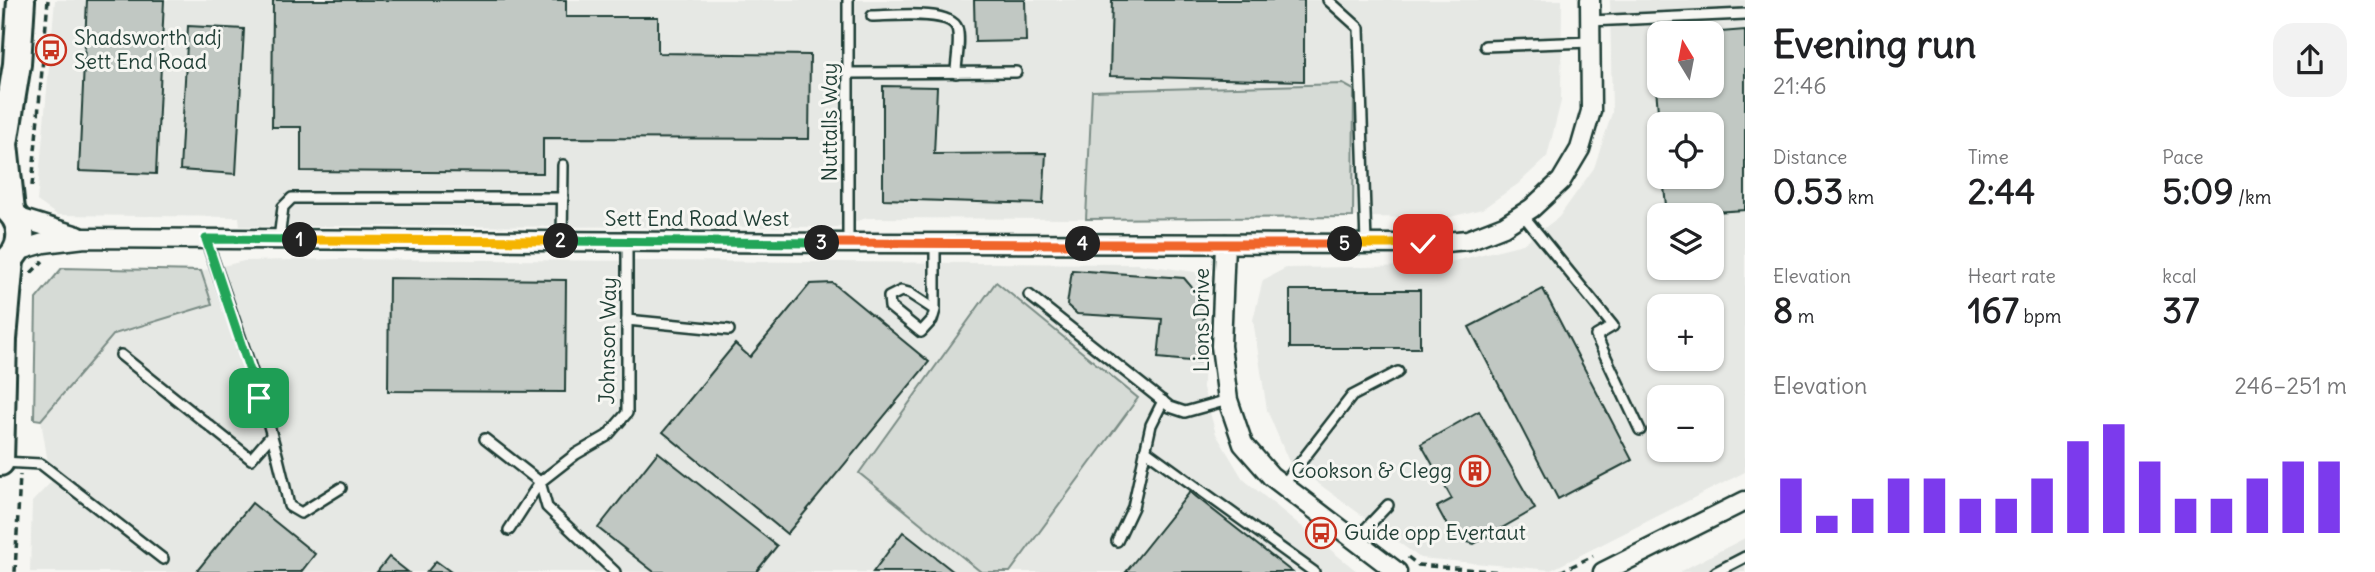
<!DOCTYPE html>
<html lang="en">
<head>
<meta charset="utf-8">
<style>
  body { margin:0; font-family:Delius,sans-serif; background:#f2f2f2; color:#202124; height:100vh; display:flex; flex-direction:column; font-size:26px; white-space:nowrap }
  * { box-sizing:border-box; margin:0 }
  p { font-size:23px; color:#757577 }
  .icon { flex:none; width:38px; height:38px; fill:none; stroke:currentColor; stroke-width:2; stroke-linecap:round; stroke-linejoin:round }
  .map { position:relative; flex:1; overflow:hidden }
  .drawer { display:flex; flex-direction:column; background:#fff; width:630px }
  .drawer>* { flex:none }
  .needle { width:46px; rotate:350deg }
  .tools { position:absolute; left:1647px; top:21px; display:grid; gap:14px }
  .tools a { display:grid; place-items:center; width:77px; height:77px; border-radius:14px; background:#fff; box-shadow:0 2px 5px #0004; font-size:35px }
  .pin { position:absolute; display:grid; place-items:center; width:60px; height:60px; color:#fff; margin:-30px; border-radius:14px; box-shadow:0 4px 10px #0006 }
  .km { position:absolute; width:35px; height:35px; margin:-18px; border-radius:50%; background:#222; color:#fff; font-size:19px; line-height:35px; text-align:center }
  .round { display:grid; place-items:center; flex:none; width:74px; height:74px; border-radius:21px; background:#f2f2f2 }
  .overview { display:flex; align-items:center; justify-content:space-between; height:119px; padding:0 28px }
  h1 { font-size:38px; font-weight:700; line-height:52px }
  .stats { display:grid; grid-template-columns:repeat(3,1fr); gap:10px; height:119px; padding:7px 28px }
  .stats div { display:grid; align-content:center }
  .stats b { font-size:35px; font-weight:700 }
  .stats small { font-size:19px; font-weight:400 }
  .stats p { font-size:19px }
  .chart { height:196px; padding:14px 28px }
  .chart p { display:flex; justify-content:space-between }
  .chart svg { width:100%; height:126px; margin-top:7px; stroke:#7c3aed; stroke-width:6 }
  main { display:flex; flex:1; min-height:0 }
  .map>svg:first-child { display:block }
</style>
</head>
<body>
<main>
<div class="map">
<svg width="1745" height="572" viewBox="0 0 1745 572">
  <rect width="100%" height="100%" fill="#f6f6f2"/>
  <filter id="ink" filterUnits="userSpaceOnUse"><feTurbulence type="fractalNoise" baseFrequency=".0143" numOctaves="2"/><feDisplacementMap in="SourceGraphic" scale="14" xChannelSelector="R" yChannelSelector="G"/><feConvolveMatrix kernelMatrix="1 2 1 2 8 2 1 2 1" color-interpolation-filters="sRGB"/></filter>
  <g filter="url(#ink)">
    <!-- built -->
    <g fill="#e6e8e4" fill-rule="evenodd">
      <polygon points="55,0 1562,0 1561,101 1547,157 1518,184 1482,209 1446,218 1353,217 1354,91 1092,91 1086,219 867,218 836,227 240,226 239,217 57,215 37,201"/>
      <path d="M 1610,0 L 1745,0 L 1745,472 L 1551,570 L 1420,558 L 1289,462 L 1267,410 L 1253,320 L 1263,280 L 1286,268 L 1434,266 L 1523,244 L 1559,217 L 1594,168 L 1612,113 ZM 1659,33 L 1712,33 L 1712,86 L 1659,86 ZM 1659,124 L 1712,124 L 1712,177 L 1659,177 ZM 1659,215 L 1712,215 L 1712,268 L 1659,268 ZM 1659,306 L 1712,306 L 1712,359 L 1659,359 ZM 1659,397 L 1712,397 L 1712,450 L 1659,450 Z"/>
      <polygon points="335,259 1138,264 1195,272 1205,287 1203,388 1216,434 1243,479 1358,572 1010,572 1138,398 859,473 981,572 30,572 32,502 51,482 41,420 34,419 36,299 62,268 201,271 244,261"/>
      <polygon points="1745,538 1745,572 1679,572"/>
    </g>
    <!-- green -->
    <g fill="#d6dbd6" stroke="#7a8c85" stroke-width="2">
      <polygon points="1343,84 1354,90 1353,217 1086,219 1092,91"/>
      <polygon points="62,268 201,271 212,304 114,334 41,420 34,419 36,299"/>
      <polygon points="996,282 1138,398 1010,572 981,572 859,473"/>
    </g>
    <!-- building -->
    <g fill="#c1c8c3" stroke="#1f3d34" stroke-width="2">
      <polygon points="87,0 164,0 156,174 79,171"/>
      <polygon points="273,0 566,0 566,17 658,17 658,53 810,55 809,139 543,138 543,173 301,171 301,127 272,127"/>
      <polygon points="974,0 1025,0 1026,41 975,42"/>
      <polygon points="1112,0 1304,0 1304,81 1110,76"/>
      <polygon points="188,26 244,29 236,174 180,170"/>
      <polygon points="1745,30 1745,210 1667,215 1663,177 1712,177 1712,124 1659,124 1652,38 1659,37 1659,86 1712,86 1712,33 1708,33"/>
      <polygon points="883,86 937,87 934,154 1046,153 1043,204 883,199"/>
      <polygon points="1072,270 1184,278 1205,303 1200,362 1158,358 1162,319 1077,314 1067,305"/>
      <polygon points="389,278 566,280 565,392 388,391"/>
      <polygon points="833,283 929,362 787,534 663,432 735,344 750,357 810,284"/>
      <polygon points="1543,289 1632,460 1558,499 1469,327"/>
      <rect x="1290" y="290" width="130" height="58"/>
      <polygon points="1479,411 1535,509 1474,544 1454,538 1437,507 1452,499 1421,444"/>
      <polygon points="658,452 777,546 756,572 654,572 598,528"/>
      <polygon points="1190,492 1292,572 1126,572"/>
      <polygon points="252,503 315,554 301,572 196,572"/>
      <polygon points="903,532 954,572 873,572"/>
      <polygon points="389,557 408,572 377,572"/>
      <polygon points="436,561 451,572 427,572"/>
    </g>
    <g fill="none" stroke-linecap="round" stroke-linejoin="round">
      <!-- service casing -->
      <g stroke="#1f3d34" stroke-width="14">
        <g id="service">
          <polyline points="848,0 848,243"/>
          <polyline points="1328,0 1359,28 1366,244"/>
          <path d="M 872,16 C 890,16 950,9 957,28 C 961,40 956,60 956,73"/>
          <polyline points="1590,21 1745,14"/>
          <polyline points="1485,46 1591,42"/>
          <polyline points="848,73 1016,72"/>
          <polyline points="1522,214 1613,326 1596,336 1640,430"/>
          <path d="M 206,239 C 236,327 271,415 289,506 L 301,513 L 341,488"/>
          <polyline points="279,239 283,207 292,198 563,198"/>
          <polyline points="562,241 563,165"/>
          <polyline points="1029,295 1170,407 1185,412 1228,400"/>
          <polyline points="935,310 909,293 901,291 889,297 890,307 921,332 932,320 935,310 935,243"/>
          <polyline points="627,320 729,330"/>
          <polyline points="121,355 251,459 271,436"/>
          <polyline points="485,439 540,482 547,507 615,572"/>
          <polyline points="1145,450 1314,572"/>
          <polyline points="2,462 41,464 163,559"/>
          <polyline points="1283,485 1352,396 1398,372"/>
          <polyline points="509,530 540,482 576,454 607,436 627,413 627,242"/>
          <polyline points="1355,540 1388,505"/>
          <polyline points="1117,541 1133,507 1151,425 1163,401"/>
          <polyline points="1716,572 1745,557"/>
        </g>
      </g>
      <!-- minor casing -->
      <g stroke="#1f3d34" stroke-width="23">
        <g id="minor">
          <polyline points="16,217 78,236"/>
          <polyline points="1225,244 1221,346 1228,400 1243,444 1271,476 1397,572"/>
          <polyline points="17,251 44,243 85,238 848,243 1423,244 1468,240 1504,226 1532,208 1561,181 1580,149 1591,111 1590,0"/>
          <polyline points="1603,572 1745,501"/>
        </g>
      </g>
      <!-- secondary casing -->
      <g stroke="#1f3d34" stroke-width="32">
        <g id="secondary">
          <path d="M 0,203 C 27,219 27,251 0,266"/>
          <polyline points="11,210 4,144 17,64 21,0"/>
          <polyline points="0,462 3,339 10,260"/>
        </g>
      </g>
      <!-- path -->
      <g stroke="#1f3d34" stroke-width="3.5" stroke-dasharray="7 5" stroke-linecap="butt">
        <polyline points="32,186 48,0"/>
        <polyline points="31,273 43,261"/>
        <polyline points="1408,557 1418,565 1501,572"/>
        <polyline points="15,572 20,475"/>
        <polyline points="1560,572 1593,556"/>
      </g>
      <!-- service -->
      <use href="#service" stroke="#f6f6f2" stroke-width="9"/>
      <!-- minor -->
      <use href="#minor" stroke="#f6f6f2" stroke-width="18"/>
      <!-- secondary -->
      <use href="#secondary" stroke="#f6f6f2" stroke-width="26"/>
    </g>
  </g>
  <g fill="none" stroke-linecap="round" stroke-linejoin="round" filter="url(#ink)">
    <!-- split-1 casing -->
    <g stroke="#fff" stroke-width="14">
      <polyline id="split-1" points="259,398 206,239 300,240"/>
    </g>
    <!-- split-2 casing -->
    <g stroke="#fff" stroke-width="14">
      <polyline id="split-2" points="300,240 561,241"/>
    </g>
    <!-- split-3 casing -->
    <g stroke="#fff" stroke-width="14">
      <polyline id="split-3" points="561,241 822,243"/>
    </g>
    <!-- split-4 casing -->
    <g stroke="#fff" stroke-width="14">
      <polyline id="split-4" points="822,243 1083,244"/>
    </g>
    <!-- split-5 casing -->
    <g stroke="#fff" stroke-width="14">
      <polyline id="split-5" points="1083,244 1345,244"/>
    </g>
    <!-- split-6 casing -->
    <g stroke="#fff" stroke-width="14">
      <polyline id="split-6" points="1345,244 1423,244"/>
    </g>
    <!-- split-1 -->
    <use href="#split-1" stroke="#22a559" stroke-width="9"/>
    <!-- split-2 -->
    <use href="#split-2" stroke="#f5b400" stroke-width="9"/>
    <!-- split-3 -->
    <use href="#split-3" stroke="#22a559" stroke-width="9"/>
    <!-- split-4 -->
    <use href="#split-4" stroke="#f0652b" stroke-width="9"/>
    <!-- split-5 -->
    <use href="#split-5" stroke="#f0652b" stroke-width="9"/>
    <!-- split-6 -->
    <use href="#split-6" stroke="#f5b400" stroke-width="9"/>
  </g>
  <!-- icons -->
  <defs>
    <g id="bus-ring" transform="scale(1.575)"><circle r="9.5" fill="#f6f6f2" stroke="#c8321e" stroke-width="1.5"/><path d="M-5-6H5V4H4V6H2V4H-2V6H-4V4H-5ZM-3.5-4V0h7V-4ZM-3.5 1.2v1.5H-2V1.2ZM2 1.2v1.5H3.5V1.2Z" fill="#c8321e"/></g>
    <g id="building-ring" transform="scale(1.575)"><circle r="9.5" fill="#f6f6f2" stroke="#c8321e" stroke-width="1.5"/><path d="M-4-6H4V6H1V3H-1V6H-4ZM-2.5-4.3h1.7v1.8h-1.7ZM.8-4.3h1.7v1.8H.8ZM-2.5-1h1.7V.8h-1.7ZM.8-1h1.7V.8H.8Z" fill="#c8321e"/></g>
  </defs>
  <g fill-rule="evenodd">
    <use href="#bus-ring" x="51" y="50"/>
    <use href="#building-ring" x="1475" y="471"/>
    <use href="#bus-ring" x="1321" y="533"/>
  </g>
  <g text-anchor="middle" stroke-width="6" stroke-linejoin="round" paint-order="stroke">
    <!-- poi labels -->
    <g font-size="21" fill="#1f3d34" stroke="#f6f6f2" text-anchor="start">
      <text x="74" y="45">Shadsworth adj<tspan x="74" dy="24">Sett End Road</tspan></text>
      <text x="1452" y="478" text-anchor="end">Cookson &amp; Clegg</text>
      <text x="1344" y="540">Guide opp Evertaut</text>
    </g>
    <!-- street labels -->
    <g font-size="21" fill="#1f3d34" stroke="#f6f6f2">
      <text transform="translate(830 122) rotate(-90)" y="7">Nuttalls Way</text>
      <text x="697" y="226">Sett End Road West</text>
      <text transform="translate(1202 320) rotate(-90)" y="7">Lions Drive</text>
      <text transform="translate(608 341) rotate(-89)" y="7">Johnson Way</text>
    </g>
  </g>
</svg>
<div class="tools">
<a><svg class="needle" viewBox="-14 -14 28 28"><path d="M0-13l5 13h-10z" fill="#e53935"/><path d="M0 13l5-13h-10z" fill="#757577"/></svg></a>
<a><svg class="icon" aria-label="locate" viewBox="0 0 24 24"><circle cx="12" cy="12" r="6"/><path d="M12 2v4M12 18v4M2 12h4M18 12h4"/></svg></a>
<a><svg class="icon" aria-label="layers" viewBox="0 0 24 24"><path d="M12 4l9 5-9 5-9-5zM3 14l9 5 9-5"/></svg></a>
<a>+</a>
<a>−</a>
</div>
<div class="pin" style="left:259px;top:398px;background:#1e9e55"><svg class="icon" aria-label="arrive" viewBox="0 0 24 24"><path d="M6 21V4h12l-3 4 3 4H6"/></svg></div>
<div class="pin" style="left:1423px;top:244px;background:#d93025"><svg class="icon" aria-label="check" viewBox="0 0 24 24"><path d="M5 12l5 5 9-10"/></svg></div>
<b class="km" style="left:300px;top:240px">1</b>
<b class="km" style="left:561px;top:241px">2</b>
<b class="km" style="left:822px;top:243px">3</b>
<b class="km" style="left:1083px;top:244px">4</b>
<b class="km" style="left:1345px;top:244px">5</b>
</div>
<section class="drawer">
<div class="overview"><div><h1>Evening run</h1><p>21:46</p></div><a class="round"><svg class="icon" aria-label="share" viewBox="0 0 24 24"><path d="M12 15V3M7 8l5-5 5 5M5 13v7h14v-7"/></svg></a></div>
<div class="stats">
<div><p>Distance</p><b>0.53<small> km</small></b></div>
<div><p>Time</p><b>2:44</b></div>
<div><p>Pace</p><b>5:09<small> /km</small></b></div>
</div>
<div class="stats">
<div><p>Elevation</p><b>8<small> m</small></b></div>
<div><p>Heart rate</p><b>167<small> bpm</small></b></div>
<div><p>kcal</p><b>37</b></div>
</div>
<div class="chart"><p><span>Elevation</span>246–251 m</p>
<svg viewBox="0 0 160 44" preserveAspectRatio="none"><path d="M5 44V25M15 44V38M25 44V32M35 44V25M45 44V25M55 44V32M65 44V32M75 44V25M85 44V12M95 44V6M105 44V19M115 44V32M125 44V32M135 44V25M145 44V19M155 44V19"/></svg>
</div>
</section>
</main>
</body>
</html>
